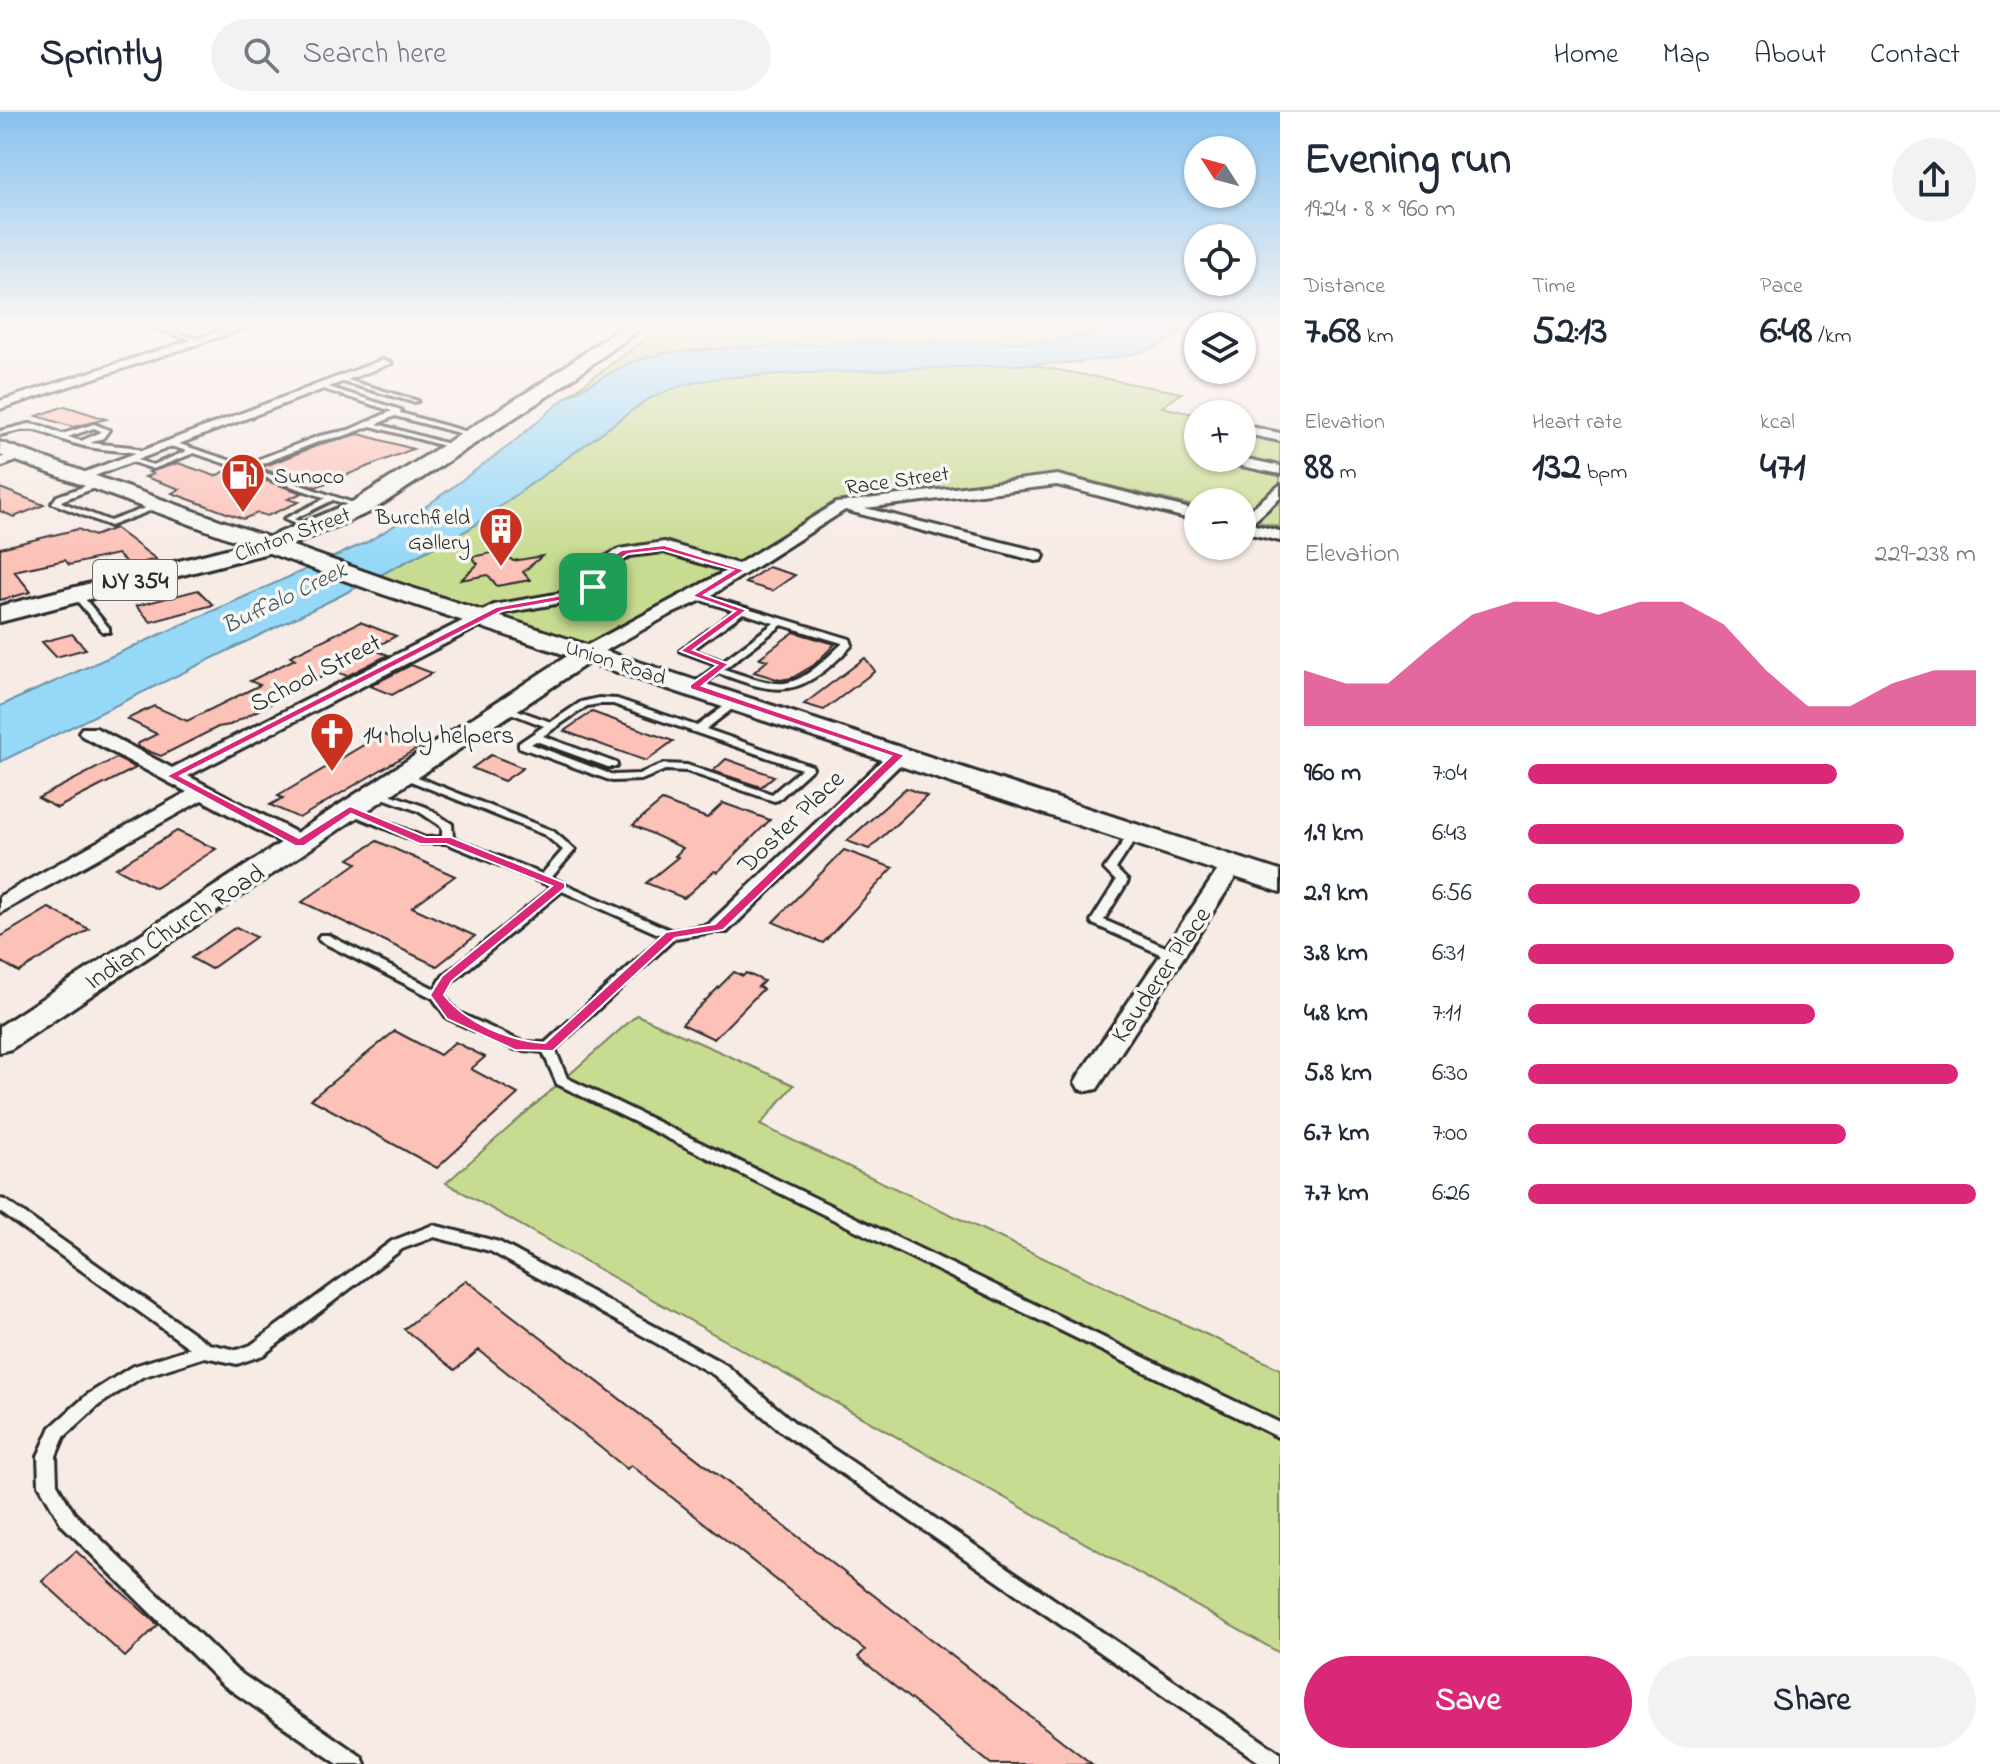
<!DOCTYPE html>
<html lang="en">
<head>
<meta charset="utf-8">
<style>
  body { margin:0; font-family:"Indie Flower",sans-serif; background:#f2f2f3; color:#1f2937; height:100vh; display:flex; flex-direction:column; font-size:30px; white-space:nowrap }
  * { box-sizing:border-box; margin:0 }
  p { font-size:26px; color:#747a83 }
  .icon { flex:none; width:44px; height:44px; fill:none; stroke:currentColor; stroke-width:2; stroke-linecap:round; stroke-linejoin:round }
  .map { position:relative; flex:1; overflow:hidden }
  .side { display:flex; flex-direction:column; background:#fff; width:720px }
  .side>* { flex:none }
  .needle { width:52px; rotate:306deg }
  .controls { position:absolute; left:1184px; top:24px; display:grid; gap:16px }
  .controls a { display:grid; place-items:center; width:72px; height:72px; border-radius:50%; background:#fff; box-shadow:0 2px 6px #0004; font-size:40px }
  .pin { position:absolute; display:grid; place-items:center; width:68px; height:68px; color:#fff; margin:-34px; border-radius:16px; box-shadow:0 4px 12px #0006 }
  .round { display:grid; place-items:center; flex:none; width:84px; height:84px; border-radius:42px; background:#f2f2f3 }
  .head { display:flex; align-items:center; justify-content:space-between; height:136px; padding:0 24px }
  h1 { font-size:44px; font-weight:700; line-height:60px }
  .figures { display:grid; grid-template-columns:repeat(3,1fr); gap:12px; height:136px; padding:8px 24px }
  .figures div { display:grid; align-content:center }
  .figures b { font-size:40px; font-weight:700 }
  .figures small { font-size:22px; font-weight:400 }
  .figures p { font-size:22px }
  .chart { height:224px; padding:16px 24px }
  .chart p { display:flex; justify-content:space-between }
  .chart svg { width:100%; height:144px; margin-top:8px; fill:#db2777; opacity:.7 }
  .cta { display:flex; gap:16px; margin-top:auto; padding:16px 24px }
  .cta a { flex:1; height:92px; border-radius:48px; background:#db2777; color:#fff; font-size:32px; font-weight:700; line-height:92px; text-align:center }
  .cta a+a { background:#f2f2f3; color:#1f2937 }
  ul { padding:0 24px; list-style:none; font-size:26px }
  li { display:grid; grid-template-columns:128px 96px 1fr; align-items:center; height:60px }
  li i { height:20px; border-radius:10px; background:#db2777 }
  header { display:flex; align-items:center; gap:48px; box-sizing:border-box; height:112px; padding:0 40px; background:#fff; border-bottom:2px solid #e0e1e3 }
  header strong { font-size:38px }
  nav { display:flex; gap:44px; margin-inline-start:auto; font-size:28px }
  .search { width:560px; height:72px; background:#f2f2f3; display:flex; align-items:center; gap:20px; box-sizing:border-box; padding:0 28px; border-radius:44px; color:#747a83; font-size:30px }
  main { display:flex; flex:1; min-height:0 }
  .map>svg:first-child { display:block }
</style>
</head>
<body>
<header>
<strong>Sprintly</strong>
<div class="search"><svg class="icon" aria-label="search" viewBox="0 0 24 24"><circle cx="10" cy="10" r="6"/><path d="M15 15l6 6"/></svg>Search here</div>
<nav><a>Home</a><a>Map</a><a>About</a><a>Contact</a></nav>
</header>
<main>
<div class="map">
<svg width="1280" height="1652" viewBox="0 0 1280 1652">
  <rect width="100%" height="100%" fill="#f7ebe6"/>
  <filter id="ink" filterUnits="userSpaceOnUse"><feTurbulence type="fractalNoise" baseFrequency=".0125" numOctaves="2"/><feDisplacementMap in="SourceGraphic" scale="16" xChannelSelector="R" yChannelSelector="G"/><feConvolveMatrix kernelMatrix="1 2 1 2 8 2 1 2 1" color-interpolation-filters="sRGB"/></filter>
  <g filter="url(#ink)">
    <!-- green -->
    <g fill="#c8dc91" stroke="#7a845e" stroke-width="2">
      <polygon points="662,215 1105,215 1091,222 1049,230 712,237 660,242 631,250 565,286"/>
      <polygon points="1026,252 1182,281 1162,295 1198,303 1198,346 1242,346 1242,313 1280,321 1280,415 1242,406 1242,390 1198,390 1198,395 1065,363 1057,368 841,394 589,540 372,467 469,417 645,289 672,274 706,267 844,258"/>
      <polygon points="637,903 794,973 760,1013 1280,1257 1280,1541 446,1071"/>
    </g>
    <!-- water -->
    <path fill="#96d8f8" stroke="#6b93a6" stroke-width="2" d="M 1105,215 L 1184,215 C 1165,244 1098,248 1066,251 L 755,263 C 713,266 683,269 645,289 L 469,417 L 336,486 L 0,650 L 0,594 L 367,430 L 425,395 L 510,333 L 565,286 L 631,250 L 660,242 L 712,237 L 847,231 L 1049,230 L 1091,222 Z"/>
    <!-- building -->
    <g fill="#fcc1b7" stroke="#2b2b2b" stroke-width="2">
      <polygon points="65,294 106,307 73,315 37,304"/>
      <polygon points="359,322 413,337 316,375 260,356 324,331"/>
      <polygon points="178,351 215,364 226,359 235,362 240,360 302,381 288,387 299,390 267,404 258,401 243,407 172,381 180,377 145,365 153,362 149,360"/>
      <polygon points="0,376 44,393 14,405 0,399"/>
      <polygon points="115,416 156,447 130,454 117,442 69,453 65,448 14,459 31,480 0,488 0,436 78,417 94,424"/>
      <polygon points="502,439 513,449 542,444 523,460 530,468 497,474 488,463 461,468 478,452 471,445"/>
      <polygon points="768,455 795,463 772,479 745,471"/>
      <polygon points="198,478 213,493 151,510 136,494"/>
      <polygon points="360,510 396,524 372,537 388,543 347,564 337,560 329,561 230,613 218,615 161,644 138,635 137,632 157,622 127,607 154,594 187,609 260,573 250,569 295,547 290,544"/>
      <polygon points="794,520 835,532 814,553 792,566 780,568 754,560 768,548 759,546"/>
      <polygon points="72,522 86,537 56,545 42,530"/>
      <polygon points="865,546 875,559 824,598 804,592"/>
      <polygon points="411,553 432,561 392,583 370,574"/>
      <polygon points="592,600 673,629 646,649 564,619"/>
      <polygon points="382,622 418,636 299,706 270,693 283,686 278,684"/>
      <polygon points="491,643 523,656 504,669 472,656"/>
      <polygon points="116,646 136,656 57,696 38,686"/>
      <polygon points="726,647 774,664 761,675 713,659"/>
      <polygon points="906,676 927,684 869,737 847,729"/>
      <polygon points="662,689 707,706 723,691 770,708 718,760 714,759 684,786 646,771 678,745 675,744 683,736 633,713"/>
      <polygon points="177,719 216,737 155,776 116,756"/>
      <polygon points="377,729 455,764 412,795 475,824 437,854 302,790 357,751 349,747"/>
      <polygon points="844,738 893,756 823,831 773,810"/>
      <polygon points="49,796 89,817 19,860 0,849 0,825"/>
      <polygon points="236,815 256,825 211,857 191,846"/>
      <polygon points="734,860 743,864 746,861 764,869 758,875 763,877 714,927 682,912"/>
      <polygon points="395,919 440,943 455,930 485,945 471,957 518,982 437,1056 311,987"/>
      <polygon points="466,1168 1092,1652 991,1652 858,1545 865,1538 631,1353 627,1357 479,1238 455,1258 404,1217"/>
      <polygon points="76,1439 158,1513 125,1545 42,1469"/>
    </g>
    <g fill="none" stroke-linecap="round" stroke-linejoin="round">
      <!-- service casing -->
      <g stroke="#2b2b2b" stroke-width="6">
        <g id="service">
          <polygon points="150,215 159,215 203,229 198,230"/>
          <polygon points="340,267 344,267 418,289 413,290 340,269"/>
          <polygon points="322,273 401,298 400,301 478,323 474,325 395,304 377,312 459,335 455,337 371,314 344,324 323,328 251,356 365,395 361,397 333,388 294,407 314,415 314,419 311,419 284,407 326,386 194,341 153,357 124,347 128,345 153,353 187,339 167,333 167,329 170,329 244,353 319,324 349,318 392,299 320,276 319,275"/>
          <path d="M 29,312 L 42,314 L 62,322 L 94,312 L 109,318 L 103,326 L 90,331 L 131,335 L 148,341 L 144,343 C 123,337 101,339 80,333 C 42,324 44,310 0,323 L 0,319 ZM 94,316 L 101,319 L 97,322 L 81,329 L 68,325 Z"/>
          <polygon points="97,370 100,370 100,374 63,388 61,390 110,409 156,392 163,394 110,414 52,391 57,384"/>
          <polygon points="77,480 80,481 109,516 109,520 103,520 74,485 74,481"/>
          <path d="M 697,481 L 850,527 L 852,533 C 836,550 812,573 788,576 C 766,580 739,568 718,561 L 697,577 L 691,577 L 691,573 L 718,553 L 680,539 L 735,499 L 694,486 L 694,482 ZM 743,501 L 774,511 L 723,549 L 692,538 ZM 782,513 L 842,531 L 842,532 C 827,545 807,568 785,571 C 766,573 743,563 724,557 Z"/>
          <path d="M 599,586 L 617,587 L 697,614 L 734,587 L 740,587 L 740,591 L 706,617 L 812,654 L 813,656 L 778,688 L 774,689 L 686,659 L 665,658 L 641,668 L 612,669 L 519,635 L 519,631 L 544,614 L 498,596 L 503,593 L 506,594 L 551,610 L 581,590 ZM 599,592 L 613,592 L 801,657 L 772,682 L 687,653 L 664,652 L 639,662 L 613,663 L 531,632 L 536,629 L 608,655 L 616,655 L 617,653 L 616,651 L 543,624 L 587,594 Z"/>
          <path d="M 402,659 L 553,719 L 575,738 L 551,766 L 672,819 L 719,811 L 725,815 L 719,819 L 675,826 L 555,937 L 567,966 L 1280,1311 L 1280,1326 L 557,972 L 543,940 L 515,937 L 447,906 L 433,886 L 320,829 L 318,826 L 320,823 L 328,823 L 435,877 L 443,864 L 553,775 L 446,731 L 420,731 L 346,700 L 345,698 L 346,696 L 354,696 L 425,726 L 442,725 L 442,715 L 418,699 L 372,682 L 371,680 L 372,678 L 376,677 L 426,695 L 452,712 L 453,726 L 542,762 L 563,738 L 545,723 L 398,664 L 397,662 ZM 562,779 L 663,824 L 545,931 L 522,930 L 457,900 L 443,883 L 452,870 Z"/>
          <polygon points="1134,719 1139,722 1116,757 1128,769 1104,808 1177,840 1179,843 1177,846 1169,846 1093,812 1091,809 1116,769 1104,757 1130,720"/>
          <polygon points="0,1087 5,1088 209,1232 237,1238 251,1233 392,1129 433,1113 499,1130 726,1253 795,1311 1280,1641 1280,1652 1262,1652 783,1321 714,1263 490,1139 434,1125 402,1137 263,1243 237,1252 205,1245 142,1265 99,1293 64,1325 56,1344 57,1372 74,1401 236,1558 362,1645 365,1652 338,1652 222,1572 62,1413 39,1373 38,1344 51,1315 87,1283 131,1255 190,1236 0,1100"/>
        </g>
      </g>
      <!-- minor casing -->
      <g stroke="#2b2b2b" stroke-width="6">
        <g id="minor">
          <polygon points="232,215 249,215 0,297 0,289"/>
          <polygon points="382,248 392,251 84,368 79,369 72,365"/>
          <polygon points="1242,313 1280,321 1280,329 1242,321"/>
          <polygon points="20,339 27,343 25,346 0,355 0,346"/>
          <polygon points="1216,346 1242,346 1280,354 1280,362 1218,349"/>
          <polygon points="1057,363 1198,399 1198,409 1057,373 865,396 1042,440 1044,444 1042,448 1036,449 845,398 709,485 667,504 596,544 582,544 580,540 582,536 726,459 663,440 629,444 616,453 607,473 589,486 505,501 188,664 307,726 310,731 307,736 291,736 202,688 0,801 0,784 187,680 82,624 79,620 82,616 96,616 172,656 494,493 578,478 594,466 603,446 619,437 664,430 738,452 836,391"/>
          <polygon points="1280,373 1280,386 1251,412 1280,419 1280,429 1242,420 1242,404"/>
          <polygon points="899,637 909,643 906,647 727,820 711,820 707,815 711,810 892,639"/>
          <polygon points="1232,747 1240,749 1243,754 1097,977 1088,979 1079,977 1075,970 1079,963 1224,749"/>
        </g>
      </g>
      <!-- tertiary casing -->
      <g stroke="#2b2b2b" stroke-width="6">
        <polygon id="tertiary" points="589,533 597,535 600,540 597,545 11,937 0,940 0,914 581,535"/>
      </g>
      <!-- secondary casing -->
      <g stroke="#2b2b2b" stroke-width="6">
        <polygon id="secondary" points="0,330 400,472 1280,759 1280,780 382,482 0,343"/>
      </g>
      <!-- primary casing -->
      <g stroke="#2b2b2b" stroke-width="6">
        <polygon id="primary" points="621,215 643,215 554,280 370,400 280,438 0,510 0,494 262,428 352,390 540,272"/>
      </g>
      <!-- service -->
      <use href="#service" fill="#f6f6f2" fill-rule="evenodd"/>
      <!-- minor -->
      <use href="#minor" fill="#f6f6f2" fill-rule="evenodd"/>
      <!-- tertiary -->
      <use href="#tertiary" fill="#f6f6f2" fill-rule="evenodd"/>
      <!-- secondary -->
      <use href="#secondary" fill="#f6f6f2" fill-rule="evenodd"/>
      <!-- primary -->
      <use href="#primary" fill="#f6f6f2" fill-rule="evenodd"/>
    </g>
  </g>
  <!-- sky -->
  <linearGradient id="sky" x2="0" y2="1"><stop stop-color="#87c2ee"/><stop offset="0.48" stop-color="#fbf6f4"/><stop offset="1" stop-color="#fbf6f4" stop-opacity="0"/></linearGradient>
  <rect width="1280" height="446" fill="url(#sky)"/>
  <!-- route -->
  <path fill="#db2777" stroke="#fff" stroke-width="2" fill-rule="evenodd" d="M 664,433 L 745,458 L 704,483 L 747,498 L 693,538 L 729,552 L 702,574 L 905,643 L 723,818 L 675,826 L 553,939 L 515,938 L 447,907 L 430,883 L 442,864 L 552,774 L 446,732 L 420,732 L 351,702 L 304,734 L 295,734 L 166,664 L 496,495 L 580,480 L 597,467 L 606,448 L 622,438 ZM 663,438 L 733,458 L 692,484 L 735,499 L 680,539 L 717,553 L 690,573 L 690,577 L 891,644 L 715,812 L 666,820 L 545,931 C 510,929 466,911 444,883 L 452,869 L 565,776 L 565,771 L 451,725 L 426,725 L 350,694 L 299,726 L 180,664 L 502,499 L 586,484 L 604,471 L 613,452 L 628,442 Z"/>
  <!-- icons -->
  <defs>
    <g id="fuel-pin" transform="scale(2.3)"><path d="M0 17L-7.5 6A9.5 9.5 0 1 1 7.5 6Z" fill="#c8321e" stroke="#f6f6f2"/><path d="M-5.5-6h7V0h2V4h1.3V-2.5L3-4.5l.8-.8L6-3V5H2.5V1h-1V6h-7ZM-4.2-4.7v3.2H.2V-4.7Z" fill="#fff"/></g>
    <g id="building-pin" transform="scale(2.3)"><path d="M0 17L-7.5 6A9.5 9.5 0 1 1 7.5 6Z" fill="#c8321e" stroke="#f6f6f2"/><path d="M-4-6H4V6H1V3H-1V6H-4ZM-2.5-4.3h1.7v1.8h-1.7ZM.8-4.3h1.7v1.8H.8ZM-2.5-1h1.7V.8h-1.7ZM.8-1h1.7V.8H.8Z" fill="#fff"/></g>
    <g id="church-pin" transform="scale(2.3)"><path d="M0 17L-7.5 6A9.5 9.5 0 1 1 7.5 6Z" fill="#c8321e" stroke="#f6f6f2"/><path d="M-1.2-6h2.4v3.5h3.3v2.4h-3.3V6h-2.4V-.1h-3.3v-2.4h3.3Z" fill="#fff"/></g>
  </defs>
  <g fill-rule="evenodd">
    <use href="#fuel-pin" x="243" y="363"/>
    <use href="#building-pin" x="501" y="417"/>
    <use href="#church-pin" x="332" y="622"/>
  </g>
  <g text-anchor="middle" stroke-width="7" stroke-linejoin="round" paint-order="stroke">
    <!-- far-poi labels -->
    <g font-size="22" fill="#2b2b2b" stroke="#f6f6f2" text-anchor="start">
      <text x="274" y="371">Sunoco</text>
      <text x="470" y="412" text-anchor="end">Burchfield<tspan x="470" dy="25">Gallery</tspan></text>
    </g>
    <!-- far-street labels -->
    <g font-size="22" fill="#2b2b2b" stroke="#f6f6f2">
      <text transform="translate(897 367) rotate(-8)" y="8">Race Street</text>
      <text transform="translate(292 421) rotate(-20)" y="8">Clinton Street</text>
      <text transform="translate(616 549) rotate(18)" y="8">Union Road</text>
    </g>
    <!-- shield labels -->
    <rect fill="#f6f6f2" stroke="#686867" stroke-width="2" x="93" y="448" width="84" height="40" rx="6"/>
    <g font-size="24" font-weight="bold" fill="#2b2b2b">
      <text x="135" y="476">NY 354</text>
    </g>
    <!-- far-water labels -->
    <g font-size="24" font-style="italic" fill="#46565e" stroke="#f6f6f2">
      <text transform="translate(284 485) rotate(-26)" y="8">Buffalo Creek</text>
    </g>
    <!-- street labels -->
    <g font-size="26" fill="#2b2b2b" stroke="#f6f6f2">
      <text transform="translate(315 560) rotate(-27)" y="9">School Street</text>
      <text transform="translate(790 709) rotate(-44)" y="9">Doster Place</text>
      <text transform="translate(174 814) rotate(-33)" y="9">Indian Church Road</text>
      <text transform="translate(1160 862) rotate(-56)" y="9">Kauderer Place</text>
    </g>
    <!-- poi labels -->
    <g font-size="26" fill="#2b2b2b" stroke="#f6f6f2" text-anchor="start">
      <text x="363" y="631">14 holy helpers</text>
    </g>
  </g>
</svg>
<div class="controls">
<a><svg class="needle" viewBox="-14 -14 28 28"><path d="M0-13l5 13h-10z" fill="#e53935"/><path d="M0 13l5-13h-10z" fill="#747a83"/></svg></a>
<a><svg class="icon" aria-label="locate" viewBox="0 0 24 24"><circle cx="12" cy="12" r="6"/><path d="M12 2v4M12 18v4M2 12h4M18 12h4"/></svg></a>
<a><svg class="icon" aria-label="layers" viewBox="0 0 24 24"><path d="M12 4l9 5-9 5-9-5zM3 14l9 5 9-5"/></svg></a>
<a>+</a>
<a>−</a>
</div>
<div class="pin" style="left:593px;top:475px;background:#1e9e55"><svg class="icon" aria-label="arrive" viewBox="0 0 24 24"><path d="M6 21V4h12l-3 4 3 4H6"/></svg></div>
</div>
<section class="side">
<div class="head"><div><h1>Evening run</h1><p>19:24 · 8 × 960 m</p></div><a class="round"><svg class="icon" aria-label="share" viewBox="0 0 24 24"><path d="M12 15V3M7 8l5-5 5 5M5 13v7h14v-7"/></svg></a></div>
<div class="figures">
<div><p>Distance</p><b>7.68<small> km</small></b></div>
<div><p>Time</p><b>52:13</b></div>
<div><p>Pace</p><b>6:48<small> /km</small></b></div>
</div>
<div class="figures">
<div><p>Elevation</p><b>88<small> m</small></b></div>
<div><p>Heart rate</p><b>132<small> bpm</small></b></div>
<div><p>kcal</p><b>471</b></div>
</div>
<div class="chart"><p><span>Elevation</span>229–238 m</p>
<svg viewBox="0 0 160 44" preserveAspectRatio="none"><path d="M0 44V27L10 31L20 31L30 20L40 10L50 6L60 6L70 10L80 6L90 6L100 13L110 27L120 38L130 38L140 31L150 27L160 27V44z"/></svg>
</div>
<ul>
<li><b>960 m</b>7:04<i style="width:69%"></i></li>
<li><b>1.9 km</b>6:43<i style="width:84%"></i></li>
<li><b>2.9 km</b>6:56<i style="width:74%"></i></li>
<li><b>3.8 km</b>6:31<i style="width:95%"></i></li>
<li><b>4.8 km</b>7:11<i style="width:64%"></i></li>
<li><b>5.8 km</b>6:30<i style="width:96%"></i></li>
<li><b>6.7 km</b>7:00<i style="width:71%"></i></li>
<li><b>7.7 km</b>6:26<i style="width:100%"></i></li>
</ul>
<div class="cta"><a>Save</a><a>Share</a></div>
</section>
</main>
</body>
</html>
